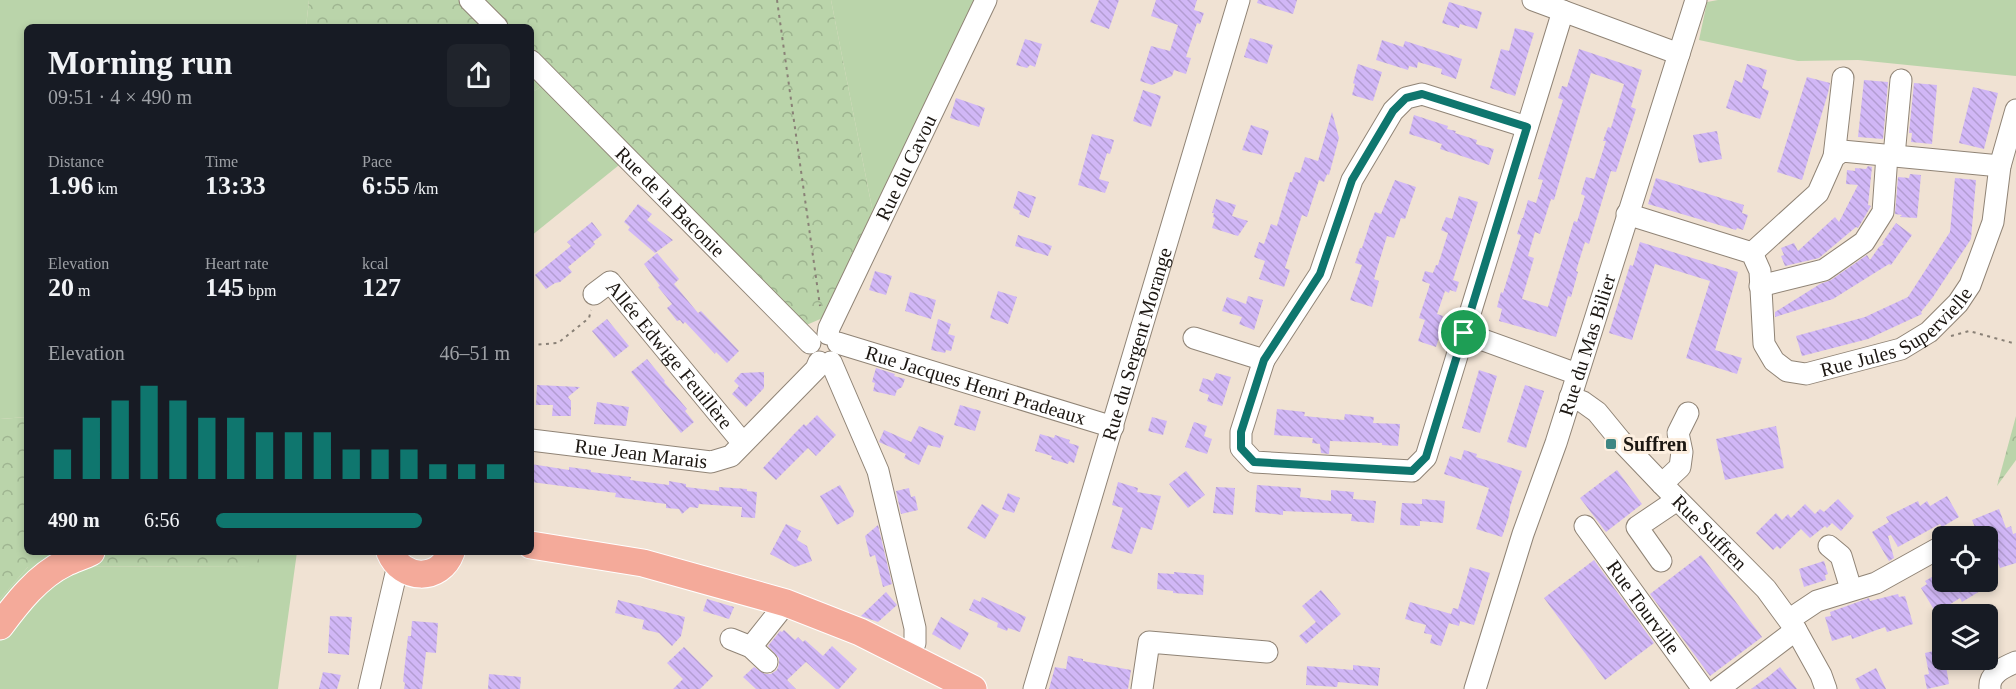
<!DOCTYPE html>
<html lang="en">
<head>
<meta charset="utf-8">
<style>
  body { margin:0; font-family:Georgia,serif; background:#20242c; color:#f1f3f6; height:100vh; display:flex; flex-direction:column; font-size:22px; white-space:nowrap }
  * { box-sizing:border-box; margin:0 }
  p { font-size:20px; color:#9ea1a6 }
  .icon { flex:none; width:33px; height:33px; fill:none; stroke:currentColor; stroke-width:2; stroke-linecap:round; stroke-linejoin:round }
  .map { position:relative; flex:1; overflow:hidden }
  .drawer { position:absolute; left:24px; top:24px; width:510px; height:531px; display:flex; flex-direction:column; background:#171b24; border-radius:9px; box-shadow:0 3px 9px #0003 }
  .drawer>* { flex:none }
  .buttons { position:absolute; left:1932px; top:526px; display:grid; gap:12px }
  .buttons a { display:grid; place-items:center; width:66px; height:66px; border-radius:9px; background:#171b24; box-shadow:0 3px 9px #0003; font-size:30px }
  .pin { position:absolute; display:grid; place-items:center; width:51px; height:51px; color:#fff; margin:-26px; border:3px solid #fff; border-radius:50%; box-shadow:0 2px 6px #0007 }
  .round { display:grid; place-items:center; flex:none; width:63px; height:63px; border-radius:9px; background:#20242c }
  .headline { display:flex; align-items:center; justify-content:space-between; height:102px; padding:0 24px }
  h1 { font-size:33px; font-weight:700; line-height:45px }
  .stats { display:grid; grid-template-columns:repeat(3,1fr); gap:9px; height:102px; padding:6px 24px }
  .stats div { display:grid; align-content:center }
  .stats b { font-size:26px; font-weight:700 }
  .stats small { font-size:16px; font-weight:400 }
  .stats p { font-size:16px }
  .chart { height:168px; padding:12px 24px }
  .chart p { display:flex; justify-content:space-between }
  .chart svg { width:100%; height:108px; margin-top:6px; stroke:#0f766e; stroke-width:6 }
  ul { padding:0 24px; list-style:none; font-size:20px }
  li { display:grid; grid-template-columns:96px 72px 1fr; align-items:center; height:45px }
  li i { height:15px; border-radius:8px; background:#0f766e }
  .map>svg:first-child { display:block }
</style>
</head>
<body>
<div class="map">
<svg width="2016" height="689" viewBox="0 0 2016 689">
  <defs>
    <pattern id="forest-crowns" width="20" height="18" patternUnits="userSpaceOnUse" patternTransform="scale(1.5)"><rect width="20" height="18" fill="#bad4aa"/><path d="M2 6a3 3 0 1 1 6 0M12 15a3 3 0 1 1 6 0" fill="none" stroke="#9fb591"/></pattern>
    <pattern id="building-back-hatch" width="6" height="6" patternUnits="userSpaceOnUse" patternTransform="scale(1.5)"><rect width="6" height="6" fill="#d1b7f6"/><path d="M-1 5l2 2M0 0l6 6M5-1l2 2" fill="none" stroke="#b39dd2"/></pattern>
  </defs>
  <rect width="100%" height="100%" fill="#f0e2d3"/>
  <!-- grass -->
  <g fill="#bad4aa">
    <polygon points="0,0 309,0 306,27 27,27 27,417 0,419"/>
    <polygon points="831,0 975,0 874,218"/>
    <polygon points="1718,0 2016,0 2016,76 1858,60 1798,61 1699,40 1707,2"/>
    <polygon points="560,75 634,153 531,236 531,93"/>
    <polygon points="259,552 297,552 278,689 0,689 0,599 28,567 259,566"/>
  </g>
  <!-- forest -->
  <g fill="url(#forest-crowns)">
    <polygon points="309,0 831,0 874,218 825,317 804,326 560,75 531,93 531,27 306,27"/>
    <polygon points="2016,416 2016,460 1997,486"/>
    <polygon points="27,417 27,552 259,552 259,566 28,567 0,599 0,419"/>
  </g>
  <!-- building -->
  <g fill="url(#building-back-hatch)" fill-rule="evenodd">
    <polygon points="1099,0 1119,0 1109,29 1090,22"/>
    <polygon points="1156,0 1197,0 1194,10 1204,13 1200,24 1197,23 1186,57 1191,58 1186,74 1174,70 1172,76 1152,85 1140,81 1151,46 1170,51 1178,25 1151,16"/>
    <polygon points="1258,0 1297,0 1293,14 1257,3"/>
    <polygon points="1449,2 1482,12 1477,29 1460,24 1459,28 1442,23"/>
    <polygon points="1515,28 1534,33 1515,96 1490,88 1501,49 1509,51"/>
    <polygon points="1250,38 1273,45 1267,64 1244,57"/>
    <polygon points="1025,39 1042,44 1035,67 1030,65 1027,68 1016,65"/>
    <polygon points="1382,40 1403,47 1405,41 1462,59 1456,79 1441,74 1442,69 1418,62 1417,68 1409,66 1408,70 1376,60"/>
    <path d="M 1579,49 L 1642,70 L 1631,107 L 1636,109 L 1616,172 L 1611,171 L 1589,244 L 1585,242 L 1576,271 L 1578,272 L 1571,297 L 1568,296 L 1556,337 L 1499,321 L 1502,309 L 1497,307 L 1501,292 L 1503,293 L 1519,241 L 1521,235 L 1517,234 L 1522,218 L 1523,218 L 1528,200 L 1536,203 L 1543,180 L 1538,179 L 1563,100 L 1558,98 L 1562,86 L 1567,87 ZM 1591,73 L 1624,84 L 1611,128 L 1608,127 L 1603,141 L 1606,141 L 1594,179 L 1586,177 L 1581,194 L 1585,196 L 1577,222 L 1574,221 L 1548,307 L 1522,299 L 1534,258 L 1528,256 L 1535,232 L 1540,234 L 1551,199 L 1554,200 Z"/>
    <polygon points="1358,64 1382,72 1373,101 1352,95 1355,84 1353,83"/>
    <polygon points="1747,64 1767,70 1762,88 1769,91 1760,119 1726,108 1735,80 1742,83"/>
    <polygon points="1807,77 1830,83 1828,93 1802,180 1777,172"/>
    <polygon points="1864,80 1888,82 1883,139 1858,137"/>
    <polygon points="1914,83 1937,85 1932,144 1911,142 1912,133 1909,133"/>
    <polygon points="1973,87 1998,93 1984,149 1959,143"/>
    <polygon points="1143,90 1161,96 1151,127 1133,121"/>
    <polygon points="956,98 985,108 979,127 950,118"/>
    <polygon points="1332,112 1339,138 1329,175 1327,174 1324,182 1319,180 1307,217 1302,215 1285,268 1290,270 1284,287 1259,279 1265,261 1254,257 1259,242 1264,244 1271,224 1277,226 1290,182 1292,182 1295,172 1300,173 1305,157 1318,161"/>
    <polygon points="1414,115 1448,126 1447,129 1456,131 1455,133 1477,140 1476,144 1494,149 1489,165 1440,149 1442,144 1409,134"/>
    <polygon points="1251,125 1269,131 1262,155 1242,150"/>
    <polygon points="1717,131 1722,159 1699,163 1693,135"/>
    <polygon points="1092,134 1114,140 1110,154 1107,153 1099,179 1109,182 1105,193 1078,185"/>
    <polygon points="1868,166 1872,167 1868,205 1871,206 1858,228 1856,227 1819,258 1785,266 1781,256 1784,255 1781,248 1794,243 1798,251 1835,217 1839,222 1858,185 1846,184 1847,170 1855,171 1855,168 1866,169"/>
    <polygon points="1910,174 1921,175 1917,218 1900,217 1902,215 1895,214 1898,177 1909,178"/>
    <polygon points="1656,178 1744,205 1742,213 1748,215 1743,230 1737,228 1736,230 1648,204"/>
    <polygon points="1955,178 1976,180 1971,239 1933,297 1921,312 1922,314 1868,339 1802,356 1796,336 1865,317 1908,297 1950,232"/>
    <polygon points="1395,180 1416,187 1405,219 1401,218 1394,238 1387,236 1374,279 1379,281 1372,307 1350,300 1362,265 1355,263 1360,248 1362,248 1371,220 1372,220 1375,212 1381,214"/>
    <polygon points="1018,191 1036,197 1029,218 1019,214 1020,211 1013,208"/>
    <polygon points="1459,196 1478,202 1453,280 1459,282 1456,292 1450,290 1449,293 1445,291 1437,314 1443,316 1441,322 1444,323 1436,347 1418,341 1425,320 1419,318 1430,284 1422,281 1425,271 1433,273 1436,265 1438,265 1448,233 1441,230 1446,217 1452,219"/>
    <polygon points="1216,199 1236,205 1232,216 1248,221 1238,236 1212,228 1215,218 1213,217 1214,213 1212,213"/>
    <polygon points="638,204 652,214 647,220 673,240 655,253 628,230 630,227 624,222"/>
    <polygon points="592,222 602,235 593,242 595,244 591,248 568,267 572,272 560,282 555,283 546,289 535,275 571,246 567,242"/>
    <polygon points="1896,223 1912,235 1891,265 1889,264 1833,299 1775,317 1775,312 1820,284 1831,280 1867,255 1870,260 1879,247 1884,244 1882,243"/>
    <polygon points="1018,235 1052,246 1048,256 1015,246"/>
    <polygon points="1640,242 1738,272 1715,350 1742,358 1737,374 1686,358 1710,281 1655,264 1632,340 1609,333 1630,265 1633,266"/>
    <polygon points="657,253 679,279 674,284 698,313 701,311 739,351 727,363 716,352 715,354 685,322 683,324 680,320 677,321 667,308 672,304 658,287 660,286 644,264"/>
    <polygon points="875,271 892,276 886,295 869,290"/>
    <polygon points="998,291 1017,297 1008,324 990,318"/>
    <polygon points="910,292 936,300 931,319 905,311"/>
    <polygon points="1248,296 1263,300 1254,330 1239,324 1242,317 1222,311 1227,297 1246,304"/>
    <polygon points="607,319 629,346 614,358 592,331"/>
    <polygon points="938,319 951,324 948,334 955,336 951,351 946,350 945,353 931,350"/>
    <polygon points="647,359 665,381 664,382 687,409 685,411 694,422 681,433 631,372"/>
    <polygon points="876,368 895,374 894,376 905,379 902,387 897,390 895,396 873,391 875,383 872,382"/>
    <polygon points="1479,370 1497,376 1480,433 1462,428"/>
    <polygon points="764,372 764,388 746,407 732,394 739,386 734,381 741,373"/>
    <polygon points="1216,373 1231,377 1222,406 1207,401 1209,395 1199,391 1203,378 1213,381"/>
    <polygon points="537,385 580,387 568,397 571,401 571,416 552,416 553,405 536,405"/>
    <polygon points="1525,385 1544,391 1526,448 1507,442"/>
    <polygon points="597,402 629,407 626,426 594,424"/>
    <polygon points="960,405 981,411 975,431 954,425"/>
    <polygon points="1277,409 1305,412 1304,416 1344,420 1345,414 1374,417 1373,423 1400,424 1398,446 1382,445 1382,443 1330,441 1329,454 1321,453 1320,444 1312,443 1313,438 1274,435"/>
    <polygon points="817,415 836,435 816,456 808,448 776,480 763,468 794,434 804,424 806,426"/>
    <polygon points="1152,417 1167,421 1163,435 1148,431"/>
    <polygon points="1194,422 1207,426 1204,436 1212,439 1207,454 1185,447"/>
    <polygon points="919,426 944,436 940,448 928,445 919,465 904,458 906,454 879,442 884,430 911,442"/>
    <polygon points="1776,426 1784,468 1725,480 1716,439"/>
    <polygon points="1040,434 1054,438 1055,435 1070,440 1069,443 1079,446 1074,463 1069,461 1068,464 1051,459 1052,456 1035,451"/>
    <polygon points="1464,450 1477,454 1476,457 1522,471 1510,507 1509,516 1502,537 1476,529 1489,488 1444,474 1450,456 1461,460"/>
    <polygon points="531,464 569,470 569,467 591,470 591,472 631,477 630,480 669,485 669,481 686,484 686,487 719,491 719,487 747,489 747,491 757,492 755,518 741,517 742,507 699,504 698,508 690,507 682,514 679,509 666,508 666,504 615,497 616,493 531,482"/>
    <polygon points="1617,470 1642,504 1606,532 1580,498"/>
    <polygon points="1186,471 1205,495 1188,508 1169,484"/>
    <polygon points="1118,482 1138,488 1137,492 1161,496 1152,530 1141,527 1132,554 1111,548 1123,508 1112,505"/>
    <polygon points="840,485 854,511 853,516 837,525 820,496"/>
    <polygon points="1257,485 1301,488 1300,497 1331,501 1331,490 1354,492 1353,499 1376,501 1374,523 1351,521 1352,514 1283,511 1283,515 1255,512"/>
    <polygon points="1216,487 1235,488 1233,515 1213,513"/>
    <polygon points="909,488 911,497 915,496 918,510 901,514 896,491"/>
    <polygon points="1008,493 1020,498 1014,513 1002,509"/>
    <polygon points="1947,496 1959,517 1942,527 1940,524 1898,547 1891,535 1888,536 1894,558 1889,561 1872,532 1889,522 1886,517 1918,501 1920,506 1927,501 1930,506"/>
    <polygon points="1422,499 1445,501 1443,523 1420,521 1420,526 1400,525 1402,503 1422,504"/>
    <polygon points="1838,499 1854,516 1841,531 1832,523 1827,528 1825,526 1810,538 1801,529 1780,549 1777,546 1773,550 1756,533 1776,513 1782,520 1788,514 1791,518 1805,504 1815,514 1820,509 1824,512"/>
    <polygon points="982,504 999,515 985,539 967,528"/>
    <polygon points="1999,509 2006,528 2011,526 2013,534 2016,533 2016,563 2000,568 1995,555 1990,557 1988,549 1988,537 1979,537 1972,520"/>
    <polygon points="786,524 801,531 797,540 807,546 812,561 795,567 770,554"/>
    <polygon points="878,525 892,584 883,587 875,555 870,557 865,536"/>
    <polygon points="1701,555 1762,637 1710,676 1650,594"/>
    <polygon points="1594,560 1654,643 1605,680 1544,598"/>
    <polygon points="1824,561 1828,574 1825,575 1826,580 1804,587 1799,569"/>
    <polygon points="1470,567 1490,573 1474,625 1460,621 1459,626 1449,623 1441,646 1430,643 1432,635 1424,633 1426,625 1405,619 1410,602 1451,614 1453,608 1458,609"/>
    <polygon points="1174,572 1204,575 1203,595 1173,593 1173,591 1157,589 1158,573 1174,574"/>
    <polygon points="1937,574 1942,582 1995,582 1962,602 1960,598 1936,613 1921,588 1927,584 1925,581"/>
    <polygon points="1321,590 1341,614 1306,644 1299,636 1316,622 1302,606"/>
    <polygon points="886,592 897,605 878,622 861,616"/>
    <polygon points="1898,594 1899,597 1905,596 1913,624 1887,632 1885,627 1852,639 1851,635 1832,641 1825,617 1831,616 1830,612 1869,598 1870,601"/>
    <polygon points="982,597 1026,617 1020,632 1008,628 1007,631 997,627 998,623 969,610 974,599 980,602"/>
    <polygon points="707,599 734,607 729,619 703,611"/>
    <polygon points="618,600 685,617 681,636 672,646 659,633 642,629 644,620 615,613"/>
    <polygon points="330,616 352,617 349,655 328,653"/>
    <polygon points="941,617 969,633 960,650 932,634"/>
    <polygon points="412,621 438,623 436,653 426,652 422,689 404,689 405,683 403,681 408,636 411,636"/>
    <polygon points="784,630 795,640 798,637 803,642 805,640 823,656 832,646 857,669 839,689 836,689 806,662 787,680 796,689 756,689 743,677 754,667 765,674 771,674 777,670 779,664 779,658 768,646 780,631 782,632"/>
    <polygon points="684,647 713,676 700,689 673,689 683,679 667,663"/>
    <polygon points="1942,649 1942,660 1945,660 1949,684 1927,689 1924,675 1929,674 1925,653"/>
    <polygon points="1068,656 1083,659 1083,661 1131,670 1128,689 1049,689 1055,667 1066,669"/>
    <polygon points="1353,665 1380,668 1378,686 1338,682 1337,687 1306,685 1307,666 1353,670"/>
    <polygon points="1780,667 1797,689 1751,689 1769,676"/>
    <polygon points="1876,668 1886,689 1860,689 1855,679"/>
    <polygon points="323,672 341,675 337,689 319,689"/>
    <polygon points="489,674 521,677 520,689 488,689"/>
  </g>
  <g fill="none" stroke-linecap="round" stroke-linejoin="round">
    <!-- minor casing -->
    <g stroke="#908476" stroke-width="23">
      <g id="minor">
        <polyline points="470,0 497,27"/>
        <polyline points="1533,0 1679,54"/>
        <path id="s1" d="M 531,61 L 810,343"/>
        <polyline points="1894,156 1901,80"/>
        <polyline points="1834,157 1843,78"/>
        <path id="s2" d="M 1627,214 L 1752,253 L 1760,271 L 1764,344 L 1774,361 L 1787,371 L 1806,374 L 1901,349 L 1929,332 L 1958,303 L 1970,285 L 1993,222 L 2000,166 L 2016,110"/>
        <polyline points="1752,253 1818,193 1834,157 1842,151 2000,166"/>
        <polyline points="1760,286 1824,270 1864,242 1883,212 1887,155"/>
        <path id="s3" d="M 594,294 L 610,282 L 742,442"/>
        <polyline points="1464,333 1563,11"/>
        <path id="s4" d="M 828,334 L 829,328 L 986,0"/>
        <polyline points="1194,338 1264,360 1320,274 1352,180 1393,111 1406,98 1422,94 1527,127"/>
        <path id="s5" d="M 838,343 L 1113,427"/>
        <polyline points="1264,360 1241,432 1241,448 1254,462 1412,471 1426,457 1464,333 1577,374"/>
        <polyline points="831,362 878,471 915,628 915,643 909,657"/>
        <path id="s6" d="M 1570,397 L 1583,402 L 1597,412 L 1620,440 L 1662,484 L 1766,589 L 1796,630 L 1821,675 L 1826,689"/>
        <path id="s7" d="M 531,440 L 711,462 L 731,456 L 816,369 L 819,362"/>
        <polyline points="1662,484 1680,467 1682,452 1678,433 1688,413"/>
        <path id="s8" d="M 1585,526 L 1703,689"/>
        <polyline points="1829,546 1841,556 1851,589"/>
        <polyline points="1661,561 1637,527 1677,500"/>
        <polyline points="1790,619 1817,601 1876,583 1939,548"/>
        <polyline points="731,639 751,647 767,662"/>
        <polyline points="751,647 786,603"/>
        <polyline points="369,689 398,565"/>
        <path id="s9" d="M 1034,689 L 1239,0"/>
        <polyline points="1142,689 1149,642 1267,652"/>
        <path id="s10" d="M 1475,689 L 1523,534 L 1556,443 L 1696,0"/>
        <polyline points="1718,689 1796,630"/>
        <path d="M 1990,689 C 1988,674 2004,667 2016,662"/>
      </g>
    </g>
    <!-- major casing -->
    <g stroke="#fff" stroke-width="29">
      <g id="major">
        <polyline points="531,545 643,563 786,603 860,632 973,689"/>
        <path d="M 390,552 C 402,581 440,582 451,552"/>
        <path d="M 0,626 C 17,603 38,576 65,563 C 73,559 83,556 91,552"/>
      </g>
    </g>
    <!-- path -->
    <g stroke="#898076" stroke-width="2" stroke-dasharray="3 4.5" stroke-linecap="butt">
      <polyline points="777,0 820,306"/>
      <polyline points="1951,336 1969,331 2013,343 2016,342"/>
      <polyline points="531,345 558,343 589,318 591,310"/>
    </g>
    <!-- minor -->
    <use href="#minor" stroke="#fff" stroke-width="21"/>
    <!-- major -->
    <use href="#major" stroke="#f4aa9a" stroke-width="27"/>
  </g>
  <g fill="none" stroke-linecap="round" stroke-linejoin="round">
    <!-- route casing -->
    <g stroke="#fff" stroke-width="12">
      <polygon id="route" points="1422,94 1527,127 1426,457 1412,471 1254,462 1241,448 1241,432 1264,360 1320,274 1352,180 1393,111 1406,98"/>
    </g>
    <!-- route -->
    <use href="#route" stroke="#0f766e" stroke-width="8"/>
  </g>
  <!-- markers -->
  <rect fill="#3e8683" stroke="#fdefe0" stroke-width="2" x="1605" y="438" width="12" height="12" rx="3"/>
  <g text-anchor="middle" stroke-width="6" stroke-linejoin="round" paint-order="stroke">
    <!-- street labels -->
    <g font-size="20" fill="#1c1712" stroke="#fdefe0">
      <text dy="7" stroke="none"><textPath href="#s4" startOffset="184">Rue du Cavou</textPath></text>
      <text dy="7" stroke="none"><textPath href="#s1" startOffset="198">Rue de la Baconie</textPath></text>
      <text dy="7" stroke="none"><textPath href="#s2" startOffset="381">Rue Jules Supervielle</textPath></text>
      <text dy="7" stroke="none"><textPath href="#s9" startOffset="360">Rue du Sergent Morange</textPath></text>
      <text dy="7" stroke="none"><textPath href="#s10" startOffset="362">Rue du Mas Bilier</textPath></text>
      <text dy="7" stroke="none"><textPath href="#s3" startOffset="114">Allée Edwige Feuillère</textPath></text>
      <text dy="7" stroke="none"><textPath href="#s5" startOffset="144">Rue Jacques Henri Pradeaux</textPath></text>
      <text dy="7" stroke="none"><textPath href="#s7" startOffset="111">Rue Jean Marais</textPath></text>
      <text dy="7" stroke="none"><textPath href="#s6" startOffset="196">Rue Suffren</textPath></text>
      <text dy="7" stroke="none"><textPath href="#s8" startOffset="100">Rue Tourville</textPath></text>
    </g>
    <!-- poi labels -->
    <g font-size="20" font-weight="bold" fill="#1c1712" stroke="#fdefe0" text-anchor="start">
      <text x="1623" y="451">Suffren</text>
    </g>
  </g>
</svg>
<div class="buttons">
<a><svg class="icon" aria-label="locate" viewBox="0 0 24 24"><circle cx="12" cy="12" r="6"/><path d="M12 2v4M12 18v4M2 12h4M18 12h4"/></svg></a>
<a><svg class="icon" aria-label="layers" viewBox="0 0 24 24"><path d="M12 4l9 5-9 5-9-5zM3 14l9 5 9-5"/></svg></a>
</div>
<div class="pin" style="left:1464px;top:333px;background:#1e9e55"><svg class="icon" aria-label="arrive" viewBox="0 0 24 24"><path d="M6 21V4h12l-3 4 3 4H6"/></svg></div>
<section class="drawer">
<div class="headline"><div><h1>Morning run</h1><p>09:51 · 4 × 490 m</p></div><a class="round"><svg class="icon" aria-label="share" viewBox="0 0 24 24"><path d="M12 15V3M7 8l5-5 5 5M5 13v7h14v-7"/></svg></a></div>
<div class="stats">
<div><p>Distance</p><b>1.96<small> km</small></b></div>
<div><p>Time</p><b>13:33</b></div>
<div><p>Pace</p><b>6:55<small> /km</small></b></div>
</div>
<div class="stats">
<div><p>Elevation</p><b>20<small> m</small></b></div>
<div><p>Heart rate</p><b>145<small> bpm</small></b></div>
<div><p>kcal</p><b>127</b></div>
</div>
<div class="chart"><p><span>Elevation</span>46–51 m</p>
<svg viewBox="0 0 160 44" preserveAspectRatio="none"><path d="M5 44V32M15 44V19M25 44V12M35 44V6M45 44V12M55 44V19M65 44V19M75 44V25M85 44V25M95 44V25M105 44V32M115 44V32M125 44V32M135 44V38M145 44V38M155 44V38"/></svg>
</div>
<ul>
<li><b>490 m</b>6:56<i style="width:70%"></i></li>
</ul>
</section>
</div>
</body>
</html>
